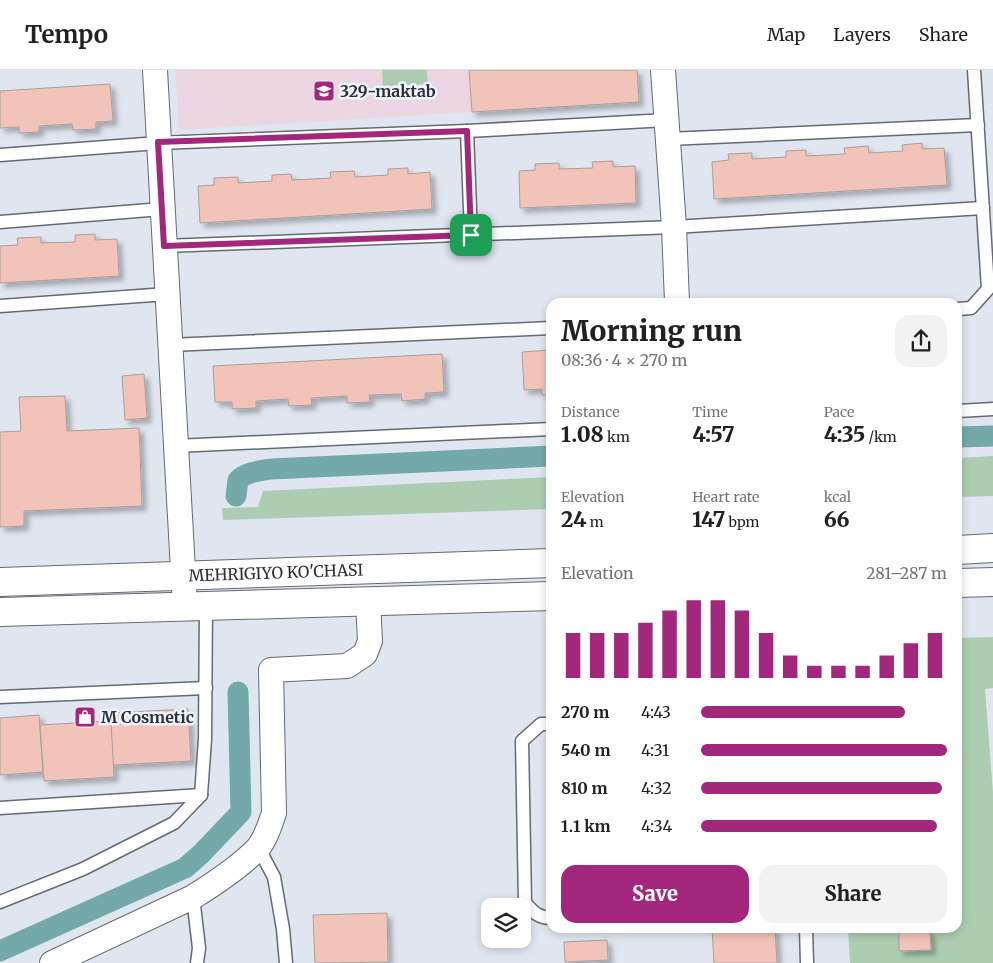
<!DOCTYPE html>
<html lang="en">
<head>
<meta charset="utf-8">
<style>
  body { margin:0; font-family:Merriweather,serif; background:#f2f2f2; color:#202124; height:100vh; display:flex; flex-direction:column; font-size:19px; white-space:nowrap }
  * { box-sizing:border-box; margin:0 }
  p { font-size:16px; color:#757577 }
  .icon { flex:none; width:28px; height:28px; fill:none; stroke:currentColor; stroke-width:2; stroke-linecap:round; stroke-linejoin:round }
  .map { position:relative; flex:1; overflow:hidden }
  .side { position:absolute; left:546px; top:228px; width:416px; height:635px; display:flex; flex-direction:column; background:#fff; border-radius:15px; box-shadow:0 2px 8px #0003 }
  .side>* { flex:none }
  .tools { position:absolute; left:481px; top:828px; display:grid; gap:10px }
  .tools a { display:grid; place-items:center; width:50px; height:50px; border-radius:10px; background:#fff; box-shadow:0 2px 8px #0003; font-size:25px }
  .pin { position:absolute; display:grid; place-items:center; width:42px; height:42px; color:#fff; margin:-21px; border-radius:10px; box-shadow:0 2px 8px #0006 }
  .round { display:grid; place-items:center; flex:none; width:52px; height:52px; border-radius:15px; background:#f2f2f2 }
  .headline { display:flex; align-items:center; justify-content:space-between; height:85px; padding:0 15px }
  h1 { font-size:28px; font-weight:800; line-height:38px }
  .figures { display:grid; grid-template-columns:repeat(3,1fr); gap:8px; height:85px; padding:5px 15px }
  .figures div { display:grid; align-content:center }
  .figures b { font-size:21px; font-weight:800 }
  .figures small { font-size:14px; font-weight:400 }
  .figures p { font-size:14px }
  .chart { height:140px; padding:10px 15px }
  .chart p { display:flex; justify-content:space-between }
  .chart svg { width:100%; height:90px; margin-top:5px; stroke:#a3287d; stroke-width:6 }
  .action { display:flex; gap:10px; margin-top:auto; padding:10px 15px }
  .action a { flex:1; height:58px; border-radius:15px; background:#a3287d; color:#fff; font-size:20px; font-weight:800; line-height:58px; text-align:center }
  .action a+a { background:#f2f2f2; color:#202124 }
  ul { padding:0 15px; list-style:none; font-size:16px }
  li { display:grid; grid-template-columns:80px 60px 1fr; align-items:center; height:38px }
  li i { height:12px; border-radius:6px; background:#a3287d }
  header { display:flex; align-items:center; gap:30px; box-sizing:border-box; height:70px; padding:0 25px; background:#fff; border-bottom:1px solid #e0e0e0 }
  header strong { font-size:24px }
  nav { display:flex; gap:28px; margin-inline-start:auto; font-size:18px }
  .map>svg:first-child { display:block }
</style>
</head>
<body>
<header>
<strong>Tempo</strong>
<nav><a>Map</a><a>Layers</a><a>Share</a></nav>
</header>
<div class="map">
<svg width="993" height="893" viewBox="0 0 993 893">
  <defs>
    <filter id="shadow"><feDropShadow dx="4.5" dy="4.5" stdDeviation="2.5" flood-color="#0004"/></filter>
  </defs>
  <rect width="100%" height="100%" fill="#e0e6f0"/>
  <!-- education -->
  <polygon fill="#ebd5e1" points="175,0 469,0 472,42 179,60"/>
  <!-- green -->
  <g fill="#accdb2">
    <polygon points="382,0 427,0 428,14 383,16"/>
    <polygon points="993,386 993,426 958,427 958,388"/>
    <polygon points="551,407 551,439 223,450 222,438 258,437 263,421"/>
    <polygon points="993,567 993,618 985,619 993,723 993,893 850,893 848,858 958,858 958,568"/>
  </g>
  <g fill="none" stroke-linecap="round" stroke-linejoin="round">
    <!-- canal -->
    <g stroke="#74a9aa" stroke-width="21">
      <polyline points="958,367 993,366"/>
      <path d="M 236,426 L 238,410 C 247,402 259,401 271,399 L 551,386"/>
      <polyline points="0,881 185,798 201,784 241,742 238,622"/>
    </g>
  </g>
  <!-- building -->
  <g fill="#f2c4b9" stroke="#ab9e9c" filter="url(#shadow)">
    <polygon points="469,0 637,0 639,32 472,42"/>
    <polygon points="110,14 113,51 96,52 96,59 73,60 72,54 39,56 39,62 19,63 19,57 0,58 0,21"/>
    <polygon points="922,73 922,79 944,78 947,115 714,129 712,92 729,90 728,84 752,83 752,89 786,87 786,81 806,80 806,86 845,84 844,78 868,76 869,83 903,81 902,75"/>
    <polygon points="613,91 613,97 635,96 636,133 520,138 519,101 535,100 535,94 559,93 559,99 593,98 592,92"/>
    <polygon points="408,98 408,104 430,102 432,139 200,153 198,116 214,115 214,108 238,107 238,113 272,111 272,105 291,104 292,110 331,108 330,102 354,101 355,107 388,105 388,99"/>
    <polygon points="95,164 95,170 117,169 119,206 0,213 0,176 18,175 17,168 41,167 41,173 75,172 75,165"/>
    <polygon points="551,280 551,324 542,325 542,319 524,320 522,282"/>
    <polygon points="442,284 444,322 425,323 425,329 402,331 401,324 369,325 370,332 347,333 347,326 311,328 312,335 289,336 288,329 256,331 256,338 232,339 232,332 215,332 213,296"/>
    <polygon points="144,304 147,348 125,350 122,306"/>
    <polygon points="65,326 67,361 139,358 142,436 24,441 24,456 0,457 0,362 21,361 19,327"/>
    <polygon points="188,639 191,691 113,695 110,643"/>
    <polygon points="39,645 43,702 0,705 0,648"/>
    <polygon points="111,651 114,707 44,711 40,655"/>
    <polygon points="387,843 388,892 315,893 313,845"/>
    <polygon points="712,858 775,858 777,893 714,893"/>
    <polygon points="905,858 923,858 927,860 930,863 931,880 899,881 899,863"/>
    <polygon points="607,870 608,890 565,892 564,872"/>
  </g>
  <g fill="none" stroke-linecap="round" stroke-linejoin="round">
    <!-- lane casing -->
    <g stroke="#656a73" stroke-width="15">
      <g id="lane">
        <polyline points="467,61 471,165"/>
        <polyline points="668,69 978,55"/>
        <polyline points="0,85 158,73 467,61 667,50"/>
        <polyline points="0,152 162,139"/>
        <polyline points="164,176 674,157 983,138"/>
        <polyline points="0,236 167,224"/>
        <polyline points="958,239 971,238 988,219 974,0"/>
        <polyline points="170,275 551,258"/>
        <polyline points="958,341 993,339"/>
        <polyline points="175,376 551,359"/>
        <polyline points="0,627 206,618"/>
        <path d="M 551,654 L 541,654 L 522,671 L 525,833 C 533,842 539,848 551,848"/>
        <polyline points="0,738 201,725"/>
        <polyline points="258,777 274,807 283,859 286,893"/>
        <polyline points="193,827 199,878 197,893"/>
        <polyline points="0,832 83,799 174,753 201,725 205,669 206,535"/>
        <polyline points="806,858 807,893"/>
      </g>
    </g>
    <!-- street casing -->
    <g stroke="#656a73" stroke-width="26">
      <g id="street">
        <polyline points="155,0 185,536"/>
        <polyline points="663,0 674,157 677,232"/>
        <path d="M 52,893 L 193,827 C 214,814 241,796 258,778 C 266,768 270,755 274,743 L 271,600 L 347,596 L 365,584 L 370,571 L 368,531"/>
      </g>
    </g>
    <!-- secondary casing -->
    <g stroke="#656a73" stroke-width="30">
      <g id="secondary">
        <polyline points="958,480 993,478"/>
        <path id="s1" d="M 0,512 L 551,493"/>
        <polyline points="958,513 993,512"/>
        <polyline points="0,542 551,526"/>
      </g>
    </g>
    <!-- lane -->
    <use href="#lane" stroke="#fff" stroke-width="12"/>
    <!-- street -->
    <use href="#street" stroke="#fff" stroke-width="24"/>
    <!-- secondary -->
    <use href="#secondary" stroke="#fff" stroke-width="28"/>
  </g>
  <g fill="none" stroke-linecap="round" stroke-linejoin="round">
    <!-- route casing -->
    <g stroke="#fff" stroke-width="10">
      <polygon id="route" points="467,61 471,165 164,176 158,72"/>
    </g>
    <!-- route -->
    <use href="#route" stroke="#a3287d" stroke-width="6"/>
  </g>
  <!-- icons -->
  <defs>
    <g id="school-square" transform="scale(1.125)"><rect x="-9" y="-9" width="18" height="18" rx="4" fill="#a3287d" stroke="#edf4fd"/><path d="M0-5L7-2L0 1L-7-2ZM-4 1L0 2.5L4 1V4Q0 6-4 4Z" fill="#fff"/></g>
    <g id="shop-square" transform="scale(1.125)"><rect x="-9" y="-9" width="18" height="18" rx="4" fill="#a3287d" stroke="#edf4fd"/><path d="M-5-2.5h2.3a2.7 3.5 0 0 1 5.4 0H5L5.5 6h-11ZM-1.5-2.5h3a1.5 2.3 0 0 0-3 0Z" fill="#fff"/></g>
  </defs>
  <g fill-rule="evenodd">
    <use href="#school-square" x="324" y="21"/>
    <use href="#shop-square" x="85" y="647"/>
  </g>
  <g text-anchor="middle" stroke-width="5" stroke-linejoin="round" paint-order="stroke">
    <!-- poi labels -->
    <g font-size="16" font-weight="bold" fill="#2d2f33" stroke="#edf4fd" text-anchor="start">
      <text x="340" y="27">329-maktab</text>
      <text x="101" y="653">M Cosmetic</text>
    </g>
    <!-- street labels -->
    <g font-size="16" fill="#2d2f33" stroke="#edf4fd">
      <text dy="6" stroke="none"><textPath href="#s1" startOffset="276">MEHRIGIYO KO'CHASI</textPath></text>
    </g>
  </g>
</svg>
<div class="tools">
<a><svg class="icon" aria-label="layers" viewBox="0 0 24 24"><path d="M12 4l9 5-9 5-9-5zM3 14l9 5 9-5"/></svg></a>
</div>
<div class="pin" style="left:471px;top:165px;background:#1e9e55"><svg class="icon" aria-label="arrive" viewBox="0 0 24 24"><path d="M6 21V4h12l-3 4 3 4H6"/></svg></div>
<section class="side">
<div class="headline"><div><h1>Morning run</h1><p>08:36 · 4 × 270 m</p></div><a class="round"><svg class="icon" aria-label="share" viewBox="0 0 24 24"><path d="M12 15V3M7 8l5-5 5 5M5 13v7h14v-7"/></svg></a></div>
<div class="figures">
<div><p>Distance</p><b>1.08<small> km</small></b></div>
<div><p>Time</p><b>4:57</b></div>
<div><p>Pace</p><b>4:35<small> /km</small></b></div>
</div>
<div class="figures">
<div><p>Elevation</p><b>24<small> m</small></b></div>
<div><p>Heart rate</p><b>147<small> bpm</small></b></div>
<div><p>kcal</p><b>66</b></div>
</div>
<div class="chart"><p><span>Elevation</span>281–287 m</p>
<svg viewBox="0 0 160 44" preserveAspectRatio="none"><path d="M5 44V22M15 44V22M25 44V22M35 44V17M45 44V11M55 44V6M65 44V6M75 44V11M85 44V22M95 44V33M105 44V38M115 44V38M125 44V38M135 44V33M145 44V27M155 44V22"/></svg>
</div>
<ul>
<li><b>270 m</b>4:43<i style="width:83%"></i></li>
<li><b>540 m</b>4:31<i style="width:100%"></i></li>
<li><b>810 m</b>4:32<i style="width:98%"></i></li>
<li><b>1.1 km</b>4:34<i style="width:96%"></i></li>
</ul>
<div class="action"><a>Save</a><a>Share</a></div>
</section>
</div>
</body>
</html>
